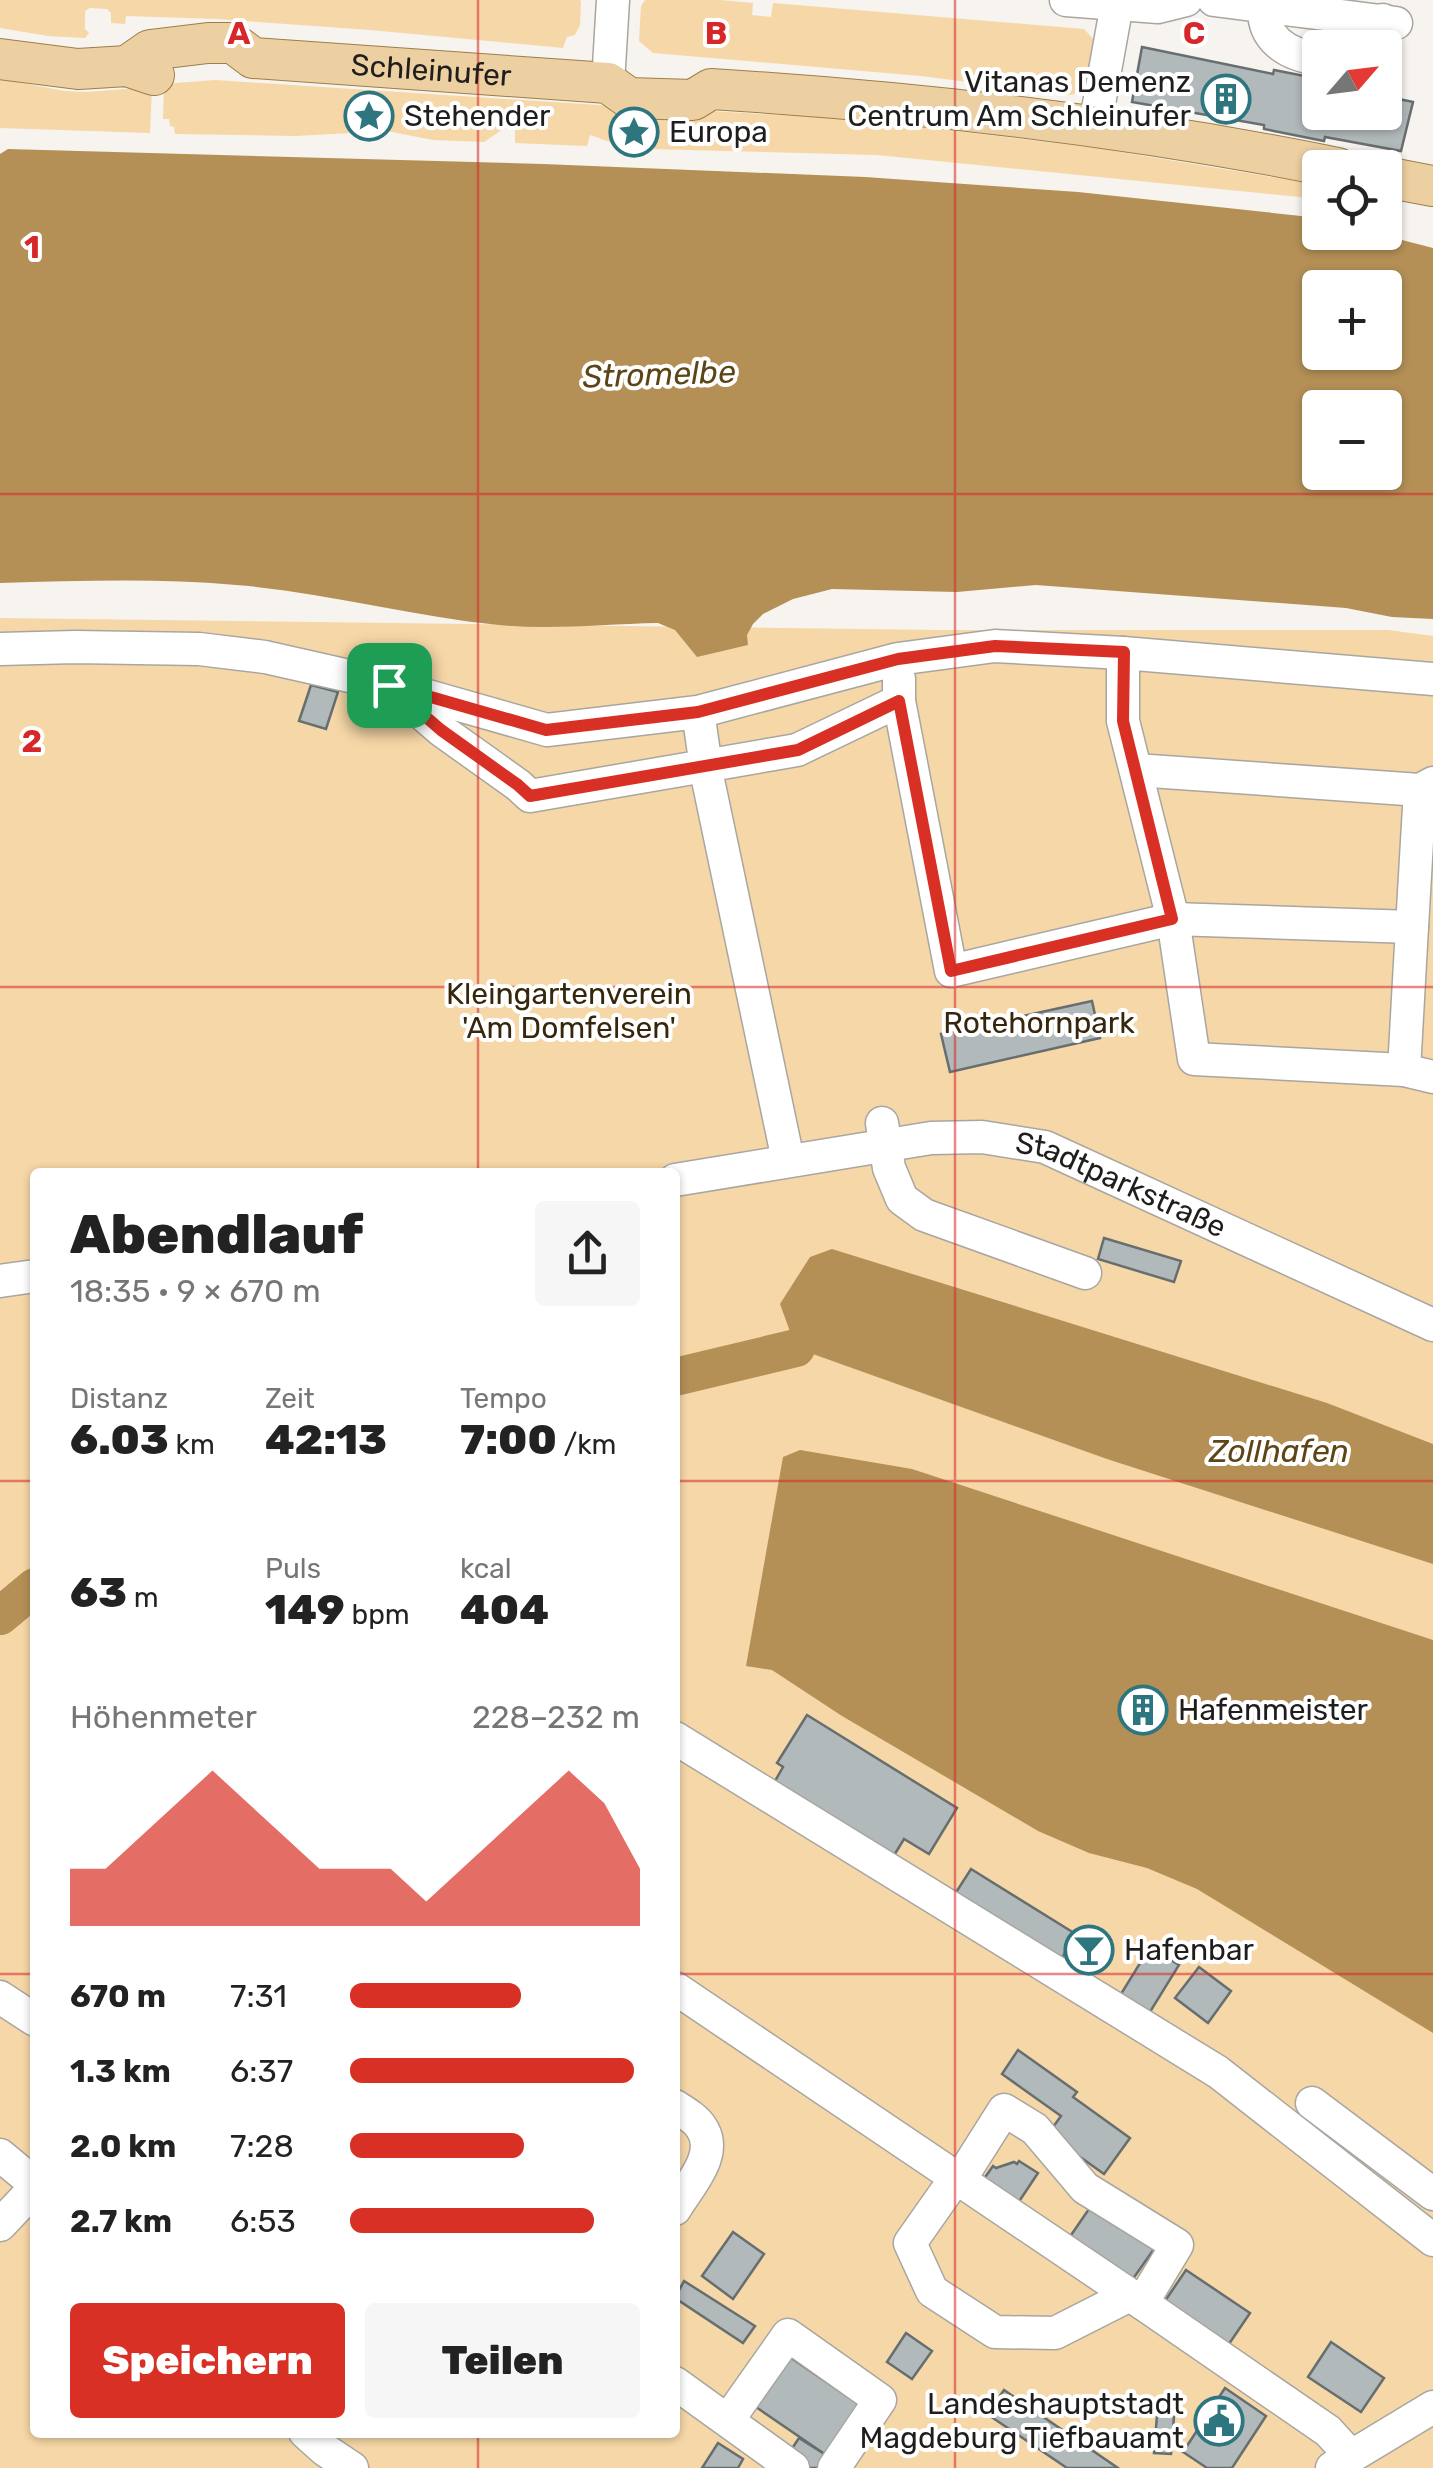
<!DOCTYPE html>
<html lang="de">
<head>
<meta charset="utf-8">
<style>
  body { margin:0; font-family:Rubik,sans-serif; background:#f6f6f6; color:#222; height:100vh; display:flex; flex-direction:column; font-size:38px; white-space:nowrap }
  * { box-sizing:border-box; margin:0 }
  p { font-size:32px; color:#767676 }
  .icon { flex:none; width:55px; height:55px; fill:none; stroke:currentColor; stroke-width:2; stroke-linecap:round; stroke-linejoin:round }
  .map { position:relative; flex:1; overflow:hidden }
  .panel { position:absolute; left:30px; top:1168px; width:650px; height:1270px; display:flex; flex-direction:column; background:#fff; border-radius:10px; box-shadow:0 2px 8px #0004 }
  .panel>* { flex:none }
  .needle { width:65px; rotate:62deg }
  .controls { position:absolute; left:1302px; top:30px; display:grid; gap:20px }
  .controls a { display:grid; place-items:center; width:100px; height:100px; border-radius:10px; background:#fff; box-shadow:0 2px 8px #0004; font-size:50px }
  .pin { position:absolute; display:grid; place-items:center; width:85px; height:85px; color:#fff; margin:-42px; border-radius:20px; box-shadow:0 5px 15px #0006 }
  .round { display:grid; place-items:center; flex:none; width:105px; height:105px; border-radius:10px; background:#f6f6f6 }
  .headline { display:flex; align-items:center; justify-content:space-between; height:170px; padding:0 40px }
  h1 { font-size:55px; font-weight:800; line-height:75px }
  .figures { display:grid; grid-template-columns:repeat(3,1fr); gap:15px; height:170px; padding:10px 40px }
  .figures div { display:grid; align-content:center }
  .figures b { font-size:42px; font-weight:800 }
  .figures small { font-size:28px; font-weight:400 }
  .figures p { font-size:28px }
  .chart { height:280px; padding:20px 40px }
  .chart p { display:flex; justify-content:space-between }
  .chart svg { width:100%; height:180px; margin-top:10px; fill:#d93025; opacity:.7 }
  .button { display:flex; gap:20px; margin-top:auto; padding:20px 40px }
  .button a { flex:1; height:115px; border-radius:10px; background:#d93025; color:#fff; font-size:40px; font-weight:800; line-height:115px; text-align:center }
  .button a+a { background:#f6f6f6; color:#222 }
  ul { padding:0 40px; list-style:none; font-size:32px }
  li { display:grid; grid-template-columns:160px 120px 1fr; align-items:center; height:75px }
  li i { height:25px; border-radius:12px; background:#d93025 }
  .map>svg:first-child { display:block }
</style>
</head>
<body>
<div class="map">
<svg width="1433" height="2468" viewBox="0 0 1433 2468">
  <rect width="100%" height="100%" fill="#f7f3ee"/>
  <!-- green -->
  <g fill="#f6d7a7" fill-rule="evenodd">
    <polygon points="0,0 580,0 581,2 580,25 575,35 567,37 563,48 370,30 217,19 126,16 125,24 111,23 111,13 107,9 90,8 85,11 85,29 89,33 85,38 48,36 0,28"/>
    <path d="M 645,0 L 720,0 L 753,3 L 752,15 L 771,17 L 773,3 L 1084,29 L 1095,41 C 1091,63 1094,85 1072,95 L 921,76 L 653,53 L 639,41 L 641,6 Z"/>
    <polygon points="0,79 65,91 86,92 152,87 150,133 0,128"/>
    <polygon points="215,80 629,107 639,131 639,141 616,144 590,135 587,146 515,143 515,125 500,131 484,142 433,140 387,131 296,136 175,134 174,127 170,126 169,119 163,119 164,84"/>
    <polygon points="651,108 856,119 1096,148 1320,185 1320,199 877,155 650,149"/>
    <path d="M 0,618 L 939,630 L 1388,630 L 1433,636 L 1433,2468 L 0,2468 ZM 35,1172 L 675,1172 L 675,2432 L 35,2432 Z"/>
  </g>
  <!-- water -->
  <g fill="#b49056" fill-rule="evenodd">
    <path d="M 8,149 L 543,164 L 865,177 L 1078,192 L 1320,218 L 1320,232 L 1375,233 L 1433,248 L 1433,619 L 1392,617 L 1346,608 L 1036,585 L 957,592 L 832,589 L 793,599 L 763,614 L 753,624 L 747,635 L 748,645 L 697,657 L 675,630 L 658,623 C 605,624 551,630 499,625 C 410,616 324,592 236,585 C 157,578 79,581 0,583 L 0,154 ZM 1320,288 L 1385,288 L 1385,352 L 1320,352 ZM 1320,408 L 1385,408 L 1385,472 L 1320,472 Z"/>
    <polygon points="832,1249 1327,1403 1433,1444 1433,1564 1107,1459 796,1348 780,1304 810,1257"/>
    <polygon points="800,1450 912,1469 1433,1640 1433,2033 1197,1889 1147,1868 1089,1853 1038,1831 842,1716 772,1670 746,1666 783,1457"/>
  </g>
  <g fill="none" stroke-linecap="round" stroke-linejoin="round">
    <!-- river -->
    <g stroke="#b49056" stroke-width="38">
      <polyline points="675,1377 796,1348"/>
      <polyline points="0,1616 35,1587"/>
    </g>
  </g>
  <!-- building -->
  <g fill="#b2b9ba" stroke="#676e6f" stroke-width="2.5">
    <polygon points="1142,47 1273,74 1274,70 1320,79 1320,112 1385,112 1385,96 1413,102 1401,151 1325,137 1324,141 1264,129 1264,125 1132,102"/>
    <polygon points="311,685 338,692 326,729 299,721"/>
    <polygon points="1092,1001 1100,1038 950,1072 941,1034"/>
    <polygon points="1104,1238 1181,1261 1174,1282 1098,1259"/>
    <polygon points="807,1715 957,1808 929,1854 904,1839 890,1862 771,1788 783,1767 777,1763"/>
    <polygon points="971,1869 1074,1933 1060,1963 953,1897"/>
    <polygon points="1150,1947 1179,1965 1145,2020 1116,2002"/>
    <polygon points="1199,1967 1231,1991 1208,2023 1175,1998"/>
    <polygon points="1018,2050 1077,2092 1073,2097 1130,2138 1104,2174 1048,2134 1061,2116 1002,2074"/>
    <polygon points="1019,2161 1038,2173 1016,2206 981,2183 993,2166 996,2168 1014,2162 1017,2164"/>
    <polygon points="1091,2206 1154,2249 1130,2283 1067,2241"/>
    <polygon points="733,2232 764,2254 733,2299 702,2276"/>
    <polygon points="1186,2270 1250,2313 1229,2344 1165,2301"/>
    <polygon points="684,2281 755,2326 743,2343 675,2298"/>
    <polygon points="906,2333 932,2351 912,2379 887,2362"/>
    <polygon points="1331,2342 1384,2378 1361,2412 1308,2377"/>
    <polygon points="784,2353 863,2407 829,2457 750,2403"/>
    <polygon points="1225,2388 1266,2416 1232,2468 1207,2468 1183,2452"/>
    <polygon points="1004,2390 1118,2468 1067,2468 987,2414"/>
    <polygon points="1158,2403 1175,2404 1171,2454 1154,2453"/>
    <polygon points="799,2438 829,2457 821,2468 805,2468 787,2456"/>
    <polygon points="718,2443 743,2459 738,2468 702,2468"/>
  </g>
  <g fill="none" stroke-linecap="round" stroke-linejoin="round">
    <!-- minor casing -->
    <g stroke="#a9a6a0" stroke-width="35">
      <g id="minor">
        <polyline points="1066,0 1158,7 1186,0"/>
        <polyline points="1214,0 1396,23"/>
        <path d="M 1265,0 C 1259,38 1286,55 1320,59"/>
        <polyline points="1361,48 1372,39 1383,20"/>
        <polyline points="608,83 613,0"/>
        <polyline points="1095,126 1117,4"/>
        <polyline points="0,649 75,647 199,649 265,657 389,685 547,730 698,712 898,659 995,646 1123,653 1433,679"/>
        <polyline points="1123,653 1123,721 1173,919 1194,1059 1404,1070 1433,1077"/>
        <polyline points="396,691 441,730 518,785 530,796 797,750 899,701 899,679"/>
        <polyline points="899,701 951,971 1173,919 1412,927 1420,790 1433,783"/>
        <polyline points="698,712 708,780 788,1160"/>
        <polyline points="1136,770 1420,790"/>
        <polyline points="1404,1070 1412,927"/>
        <polyline points="882,1123 889,1168 902,1199 924,1215 1085,1273"/>
        <path id="s1" d="M 675,1180 L 931,1138 L 982,1137 L 1045,1147 L 1433,1325"/>
        <polyline points="0,1281 35,1276"/>
        <polyline points="675,1738 1218,2072 1433,2240"/>
        <polyline points="675,1988 1142,2303 1328,2431 1351,2456"/>
        <polyline points="0,1997 35,2020"/>
        <polyline points="1312,2103 1433,2194"/>
        <path d="M 675,2106 C 684,2112 695,2118 701,2127 C 720,2154 689,2185 675,2209"/>
        <polyline points="0,2155 35,2184"/>
        <polyline points="955,2179 910,2243 932,2291 995,2332 1055,2333 1130,2295"/>
        <polyline points="959,2181 1004,2110 1035,2129 1085,2188 1177,2245 1142,2303"/>
        <polyline points="0,2225 35,2188"/>
        <polyline points="675,2383 793,2468"/>
        <polyline points="728,2420 788,2335 880,2400 834,2468"/>
        <polyline points="305,2432 325,2450 352,2468"/>
        <polyline points="1332,2468 1433,2407"/>
      </g>
    </g>
    <!-- major casing -->
    <g stroke="#9c7e4b" stroke-width="42">
      <g id="major">
        <polyline points="0,59 78,69 127,66 154,75"/>
        <path id="s2" d="M 127,66 L 150,50 L 208,43 L 233,43 L 253,58 L 608,83 L 629,98 L 693,100 L 711,89 C 922,102 1131,126 1338,168"/>
        <polyline points="1385,177 1433,186"/>
      </g>
    </g>
    <!-- minor -->
    <use href="#minor" stroke="#fff" stroke-width="32"/>
    <!-- major -->
    <use href="#major" stroke="#ecd0a2" stroke-width="40"/>
  </g>
  <g fill="none" stroke-linecap="round" stroke-linejoin="round">
    <!-- route casing -->
    <g stroke="#fff" stroke-width="20">
      <polygon id="route" points="995,646 1124,652 1123,721 1172,919 951,971 899,701 798,750 530,796 518,785 441,730 389,685 546,730 698,712 898,659"/>
    </g>
    <!-- route -->
    <use href="#route" stroke="#d93025" stroke-width="12"/>
  </g>
  <!-- grid -->
  <path fill="none" stroke="#d62828" stroke-width="2.5" stroke-opacity="0.55" d="M 478,0 L 478,1172M 955,0 L 955,2468M 0,494 L 1433,494M 0,987 L 1433,987M 0,1481 L 35,1481M 675,1481 L 1433,1481M 0,1974 L 35,1974M 675,1974 L 1433,1974M 478,2432 L 478,2468"/>
  <!-- icons -->
  <defs>
    <g id="building-ring" transform="scale(2.5)"><circle r="9.5" fill="#fff" stroke="#2d757f" stroke-width="1.5"/><path d="M-4-6H4V6H1V3H-1V6H-4ZM-2.5-4.3h1.7v1.8h-1.7ZM.8-4.3h1.7v1.8H.8ZM-2.5-1h1.7V.8h-1.7ZM.8-1h1.7V.8H.8Z" fill="#2d757f"/></g>
    <g id="sight-ring" transform="scale(2.5)"><circle r="9.5" fill="#fff" stroke="#2d757f" stroke-width="1.5"/><path d="M0-6L1.8-2.2L6-1.7L2.9 1.2L3.7 5.4L0 3.3L-3.7 5.4L-2.9 1.2L-6-1.7L-1.8-2.2Z" fill="#2d757f"/></g>
    <g id="bar-ring" transform="scale(2.5)"><circle r="9.5" fill="#fff" stroke="#2d757f" stroke-width="1.5"/><path d="M-6-5H6L.8 .8V4.5H3.5V6h-7V4.5H-.8V.8Z" fill="#2d757f"/></g>
    <g id="civic-ring" transform="scale(2.5)"><circle r="9.5" fill="#fff" stroke="#2d757f" stroke-width="1.5"/><path d="M-.6-6.5H3V-4.5H.6V-3L4-1V1h2V6H-6V1h2V-1L-.6-3ZM-1.2 2.5V6h2.4V2.5Z" fill="#2d757f"/></g>
  </defs>
  <g fill-rule="evenodd">
    <use href="#building-ring" x="1226" y="99"/>
    <use href="#sight-ring" x="369" y="116"/>
    <use href="#sight-ring" x="634" y="132"/>
    <use href="#building-ring" x="1143" y="1710"/>
    <use href="#bar-ring" x="1089" y="1950"/>
    <use href="#civic-ring" x="1219" y="2421"/>
  </g>
  <g text-anchor="middle" stroke-width="8" stroke-linejoin="round" paint-order="stroke">
    <!-- street labels -->
    <g font-size="30" fill="#201e1c" stroke="#fff">
      <text dy="10" stroke="none"><textPath href="#s2" startOffset="315">Schleinufer</textPath></text>
      <text dy="10" stroke="none"><textPath href="#s1" startOffset="458">Stadtparkstraße</textPath></text>
    </g>
    <!-- poi labels -->
    <g font-size="30" fill="#201e1c" stroke="#fff" text-anchor="start">
      <text x="1191" y="92" text-anchor="end">Vitanas Demenz<tspan x="1191" dy="34">Centrum Am Schleinufer</tspan></text>
      <text x="404" y="126">Stehender</text>
      <text x="669" y="142">Europa</text>
      <text x="1178" y="1720">Hafenmeister</text>
      <text x="1124" y="1960">Hafenbar</text>
      <text x="1184" y="2414" text-anchor="end">Landeshauptstadt<tspan x="1184" dy="34">Magdeburg Tiefbauamt</tspan></text>
    </g>
    <!-- park labels -->
    <g font-size="30" fill="#36260b" stroke="#fff">
      <text x="569" y="1004">Kleingartenverein<tspan x="569" dy="34">'Am Domfelsen'</tspan></text>
      <text x="1039" y="1033">Rotehornpark</text>
    </g>
    <!-- water labels -->
    <g font-size="32" font-style="italic" fill="#5e4517" stroke="#fff">
      <text transform="translate(659 374) rotate(-2)" y="11">Stromelbe</text>
      <text x="1279" y="1462">Zollhafen</text>
    </g>
  </g>
  <g font-size="32" text-anchor="middle" font-weight="bold" fill="#d62828" stroke="#fff" stroke-width="8" stroke-linejoin="round" paint-order="stroke">
    <text x="239" y="44">A</text>
    <text x="716" y="44">B</text>
    <text x="1194" y="44">C</text>
    <text x="32" y="258">1</text>
    <text x="32" y="752">2</text>
  </g>
</svg>
<div class="controls">
<a><svg class="needle" viewBox="-14 -14 28 28"><path d="M0-13l5 13h-10z" fill="#e53935"/><path d="M0 13l5-13h-10z" fill="#767676"/></svg></a>
<a><svg class="icon" aria-label="locate" viewBox="0 0 24 24"><circle cx="12" cy="12" r="6"/><path d="M12 2v4M12 18v4M2 12h4M18 12h4"/></svg></a>
<a>+</a>
<a>−</a>
</div>
<div class="pin" style="left:389px;top:685px;background:#1e9e55"><svg class="icon" aria-label="arrive" viewBox="0 0 24 24"><path d="M6 21V4h12l-3 4 3 4H6"/></svg></div>
<section class="panel">
<div class="headline"><div><h1>Abendlauf</h1><p>18:35 · 9 × 670 m</p></div><a class="round"><svg class="icon" aria-label="share" viewBox="0 0 24 24"><path d="M12 15V3M7 8l5-5 5 5M5 13v7h14v-7"/></svg></a></div>
<div class="figures">
<div><p>Distanz</p><b>6.03<small> km</small></b></div>
<div><p>Zeit</p><b>42:13</b></div>
<div><p>Tempo</p><b>7:00<small> /km</small></b></div>
</div>
<div class="figures">
<div><b>63<small> m</small></b></div>
<div><p>Puls</p><b>149<small> bpm</small></b></div>
<div><p>kcal</p><b>404</b></div>
</div>
<div class="chart"><p><span>Höhenmeter</span>228–232 m</p>
<svg viewBox="0 0 160 44" preserveAspectRatio="none"><path d="M0 44V30L10 30L20 22L30 14L40 6L50 14L60 22L70 30L80 30L90 30L100 38L110 30L120 22L130 14L140 6L150 14L160 30V44z"/></svg>
</div>
<ul>
<li><b>670 m</b>7:31<i style="width:59%"></i></li>
<li><b>1.3 km</b>6:37<i style="width:98%"></i></li>
<li><b>2.0 km</b>7:28<i style="width:60%"></i></li>
<li><b>2.7 km</b>6:53<i style="width:84%"></i></li>
</ul>
<div class="button"><a>Speichern</a><a>Teilen</a></div>
</section>
</div>
</body>
</html>
